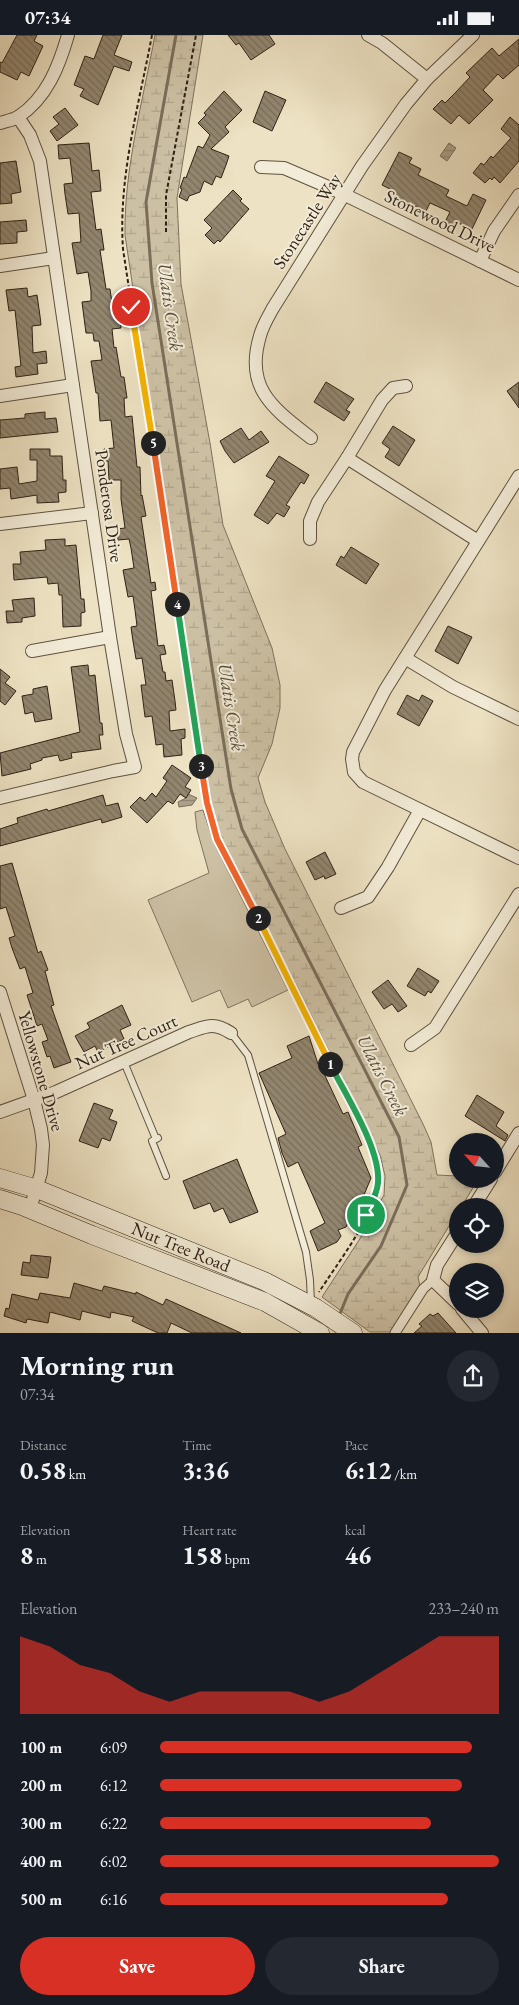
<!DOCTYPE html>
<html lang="en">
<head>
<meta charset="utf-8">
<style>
  body { margin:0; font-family:"EB Garamond",serif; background:#242831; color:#f1f3f6; height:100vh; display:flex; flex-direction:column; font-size:19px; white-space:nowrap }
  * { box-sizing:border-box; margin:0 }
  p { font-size:16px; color:#9ea1a6 }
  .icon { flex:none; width:28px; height:28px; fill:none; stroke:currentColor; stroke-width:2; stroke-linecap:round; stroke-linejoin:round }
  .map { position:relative; height:1298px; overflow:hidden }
  .details { display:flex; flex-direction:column; background:#171b24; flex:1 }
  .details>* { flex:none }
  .needle { width:32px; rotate:297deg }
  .tools { position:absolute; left:449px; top:1098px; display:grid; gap:10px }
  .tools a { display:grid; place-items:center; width:55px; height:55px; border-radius:50%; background:#171b24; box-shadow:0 2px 8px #0003; font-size:25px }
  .pin { position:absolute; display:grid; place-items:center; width:42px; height:42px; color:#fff; margin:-21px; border:2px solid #fff; border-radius:50%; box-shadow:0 1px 5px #0007 }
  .km { position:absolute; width:25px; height:25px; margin:-12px; border-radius:50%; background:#222; color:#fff; font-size:14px; line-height:25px; text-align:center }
  .round { display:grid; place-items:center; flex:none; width:52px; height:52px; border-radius:26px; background:#242831 }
  .headline { display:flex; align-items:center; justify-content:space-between; height:85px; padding:0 20px }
  h1 { font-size:28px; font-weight:700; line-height:38px }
  .stats { display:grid; grid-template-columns:repeat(3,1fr); gap:8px; height:85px; padding:5px 20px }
  .stats div { display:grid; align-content:center }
  .stats b { font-size:25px; font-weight:700 }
  .stats small { font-size:14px; font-weight:400 }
  .stats p { font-size:14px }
  .chart { height:140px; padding:10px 20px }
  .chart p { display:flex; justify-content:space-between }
  .chart svg { width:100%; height:90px; margin-top:5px; fill:#d93025; opacity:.7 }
  .button { display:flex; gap:10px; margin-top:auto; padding:10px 20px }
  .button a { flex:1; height:58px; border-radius:30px; background:#d93025; color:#fff; font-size:20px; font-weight:700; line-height:58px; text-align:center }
  .button a+a { background:#242831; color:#f1f3f6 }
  ul { padding:0 20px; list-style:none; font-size:16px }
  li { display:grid; grid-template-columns:80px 60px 1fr; align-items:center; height:38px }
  li i { height:12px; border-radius:6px; background:#d93025 }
  .status { display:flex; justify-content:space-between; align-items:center; height:35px; padding:0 25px; background:#171b24; direction:ltr }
  .status svg { height:14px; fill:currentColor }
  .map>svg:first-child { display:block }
</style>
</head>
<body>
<div class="status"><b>07:34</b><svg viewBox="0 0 49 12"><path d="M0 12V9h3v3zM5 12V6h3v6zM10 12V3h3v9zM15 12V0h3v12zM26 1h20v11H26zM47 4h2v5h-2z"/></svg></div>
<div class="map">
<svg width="519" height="1298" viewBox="0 0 519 1298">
  <defs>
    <pattern id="wetland-marsh" width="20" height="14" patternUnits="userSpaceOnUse" patternTransform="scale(1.25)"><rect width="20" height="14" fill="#cdc1a5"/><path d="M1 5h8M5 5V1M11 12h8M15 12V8" fill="none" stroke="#b0a68d"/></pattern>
    <pattern id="water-rules" width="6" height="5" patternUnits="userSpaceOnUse" patternTransform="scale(1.25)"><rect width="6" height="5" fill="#aca188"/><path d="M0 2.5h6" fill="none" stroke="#8c836e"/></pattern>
    <pattern id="building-back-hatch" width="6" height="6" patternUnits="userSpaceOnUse" patternTransform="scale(1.25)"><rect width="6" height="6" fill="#92866f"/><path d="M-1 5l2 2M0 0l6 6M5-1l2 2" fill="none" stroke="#786d5a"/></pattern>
  </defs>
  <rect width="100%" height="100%" fill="#ede2c3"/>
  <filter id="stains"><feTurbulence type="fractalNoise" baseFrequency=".004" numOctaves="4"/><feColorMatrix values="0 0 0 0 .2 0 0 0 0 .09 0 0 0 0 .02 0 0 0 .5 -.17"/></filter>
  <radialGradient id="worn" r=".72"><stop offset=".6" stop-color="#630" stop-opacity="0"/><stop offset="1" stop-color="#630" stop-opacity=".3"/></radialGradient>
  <!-- wetland -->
  <path fill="url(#wetland-marsh)" stroke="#7e725d" d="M 155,0 L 203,0 L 177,163 L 181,249 L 210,408 L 223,490 L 272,613 L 280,650 L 280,673 L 272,709 L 258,743 L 265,767 L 285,814 L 423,1089 L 431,1107 L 437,1140 L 457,1141 L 458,1144 L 464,1144 L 474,1151 L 462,1171 L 458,1171 L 457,1178 L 418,1242 L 420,1251 L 391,1297 L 370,1297 L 322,1262 L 361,1202 L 384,1160 L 385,1141 L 380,1120 L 296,949 L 225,811 L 216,793 L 209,762 L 125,200 C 124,134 143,65 155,0 Z"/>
  <!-- garden -->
  <polygon fill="#cdc1a5" stroke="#7e725d" points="203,775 214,808 288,955 252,972 248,964 228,973 220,955 192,967 148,865 209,838 197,795 195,777"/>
  <!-- water -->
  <g fill="url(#water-rules)" stroke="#7a6e5a">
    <polygon points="449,108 456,113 447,126 440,121"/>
    <polygon points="188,759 197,763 192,770 179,772 178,767 186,763"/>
  </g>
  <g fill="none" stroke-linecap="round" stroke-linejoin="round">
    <!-- stream -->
    <polyline stroke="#7a6e5a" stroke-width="3" points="176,0 146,167 152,248 231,754 242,794 399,1102 407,1150 381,1211 348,1259 339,1281"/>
  </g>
  <!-- building -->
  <g fill="url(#building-back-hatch)" stroke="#2f2215">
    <polygon points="17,0 37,0 34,6 43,11 29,41 21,37 17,45 0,37 0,27 2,28"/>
    <polygon points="103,0 122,0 114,20 132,27 129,36 114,31 98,70 80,61 84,54 74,50 85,21 94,24"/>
    <polygon points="228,0 269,0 275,9 251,25 239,8 236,10"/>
    <polygon points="519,4 519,30 503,44 498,39 483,55 493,65 469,89 459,80 451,89 433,74 442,65 445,68 456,57 470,42 466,38 492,13 499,21"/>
    <polygon points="224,56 242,75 225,92 229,97 211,114 229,121 226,130 221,143 216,141 212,150 204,146 200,157 189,161 187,166 179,162 182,154 180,153 184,142 186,143 198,111 203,113 210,100 198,88 206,80 204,78"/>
    <polygon points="265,56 286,65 272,96 253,87"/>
    <polygon points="65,73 78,90 57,106 50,96 59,89 53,82"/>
    <polygon points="510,82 519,90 519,126 500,148 494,142 492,145 490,143 485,148 473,138 481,128 484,130 491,121 493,123 511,103 501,94"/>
    <polygon points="89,108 92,136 99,135 101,156 91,157 96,195 101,194 104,215 100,215 106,254 110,254 114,282 120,281 121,293 112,294 114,313 116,312 121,342 124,342 127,363 124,363 125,382 132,381 137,432 140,432 141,461 142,460 146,481 141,482 151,548 155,547 156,555 151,556 158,611 164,610 166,619 160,620 163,637 165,637 166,646 172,645 175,666 176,675 169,676 170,696 185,694 185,703 181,704 182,720 164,722 163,709 156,710 152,681 145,682 141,650 146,650 142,623 136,624 133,606 131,592 137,591 135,575 133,561 128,562 123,535 134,533 131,513 129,504 118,505 117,494 125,493 121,464 121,445 109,445 108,426 106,426 104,414 114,413 111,385 100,386 98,358 96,358 91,326 102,325 99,306 94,306 93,298 86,298 82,267 91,266 91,256 88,237 77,239 72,208 81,207 79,178 68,179 65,159 64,149 73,148 70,123 59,124 58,110"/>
    <polygon points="399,117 412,123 409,128 421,134 418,140 449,155 446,161 467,171 473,159 486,165 472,194 458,188 456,192 445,187 450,177 430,168 426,176 394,162 396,157 382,150"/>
    <polygon points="16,126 21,157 11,159 12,168 0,169 0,128"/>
    <polygon points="233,155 242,164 240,166 249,174 220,207 218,205 214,209 205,200 212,193 204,185"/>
    <polygon points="26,185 27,196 17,197 17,208 0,209 0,187"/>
    <polygon points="27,253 28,262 37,260 40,281 41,290 32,291 33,318 46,316 47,328 37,329 38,339 16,342 15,332 21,331 15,275 9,276 6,255"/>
    <polygon points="326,347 354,364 346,375 350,377 344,386 314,367"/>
    <polygon points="519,347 519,373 507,356"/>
    <polygon points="45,377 45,384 56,383 58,397 0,403 0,385 25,383 25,379"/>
    <polygon points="393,391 415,405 399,431 385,422 390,414 382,408"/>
    <polygon points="241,393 249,405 261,396 269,407 234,428 225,416 220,406"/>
    <polygon points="30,414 50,414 50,421 62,421 63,445 66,445 66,457 58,458 59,467 37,468 37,460 11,464 10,453 0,454 0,434 17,432 19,449 37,446 37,425 30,425"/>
    <polygon points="279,421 309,440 304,449 301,447 286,470 290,472 284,482 277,478 268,489 254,480 275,446 266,441"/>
    <polygon points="65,504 65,511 76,510 81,564 84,564 85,577 81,578 81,591 63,592 62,560 59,560 58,548 48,549 47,542 14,545 13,529 21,529 20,517 46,515 45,505"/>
    <polygon points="351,512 379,529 366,549 336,530 341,521 344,523"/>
    <polygon points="34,563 35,581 22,583 22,587 7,588 6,576 14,576 12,565"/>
    <polygon points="448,591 472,602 458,629 435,616"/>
    <polygon points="88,630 89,641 95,640 100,688 102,688 103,700 99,700 101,714 71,718 72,723 60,726 58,720 42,723 42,725 30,729 31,734 2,741 0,718 80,697 71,632"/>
    <polygon points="0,634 10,642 5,648 16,656 5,670 0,666"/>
    <polygon points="47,651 52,684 35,687 33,677 25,679 22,661 33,659 33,654"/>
    <polygon points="407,660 419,666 422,660 433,666 419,691 397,679"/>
    <polygon points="172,730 191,743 185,752 191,755 186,763 180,759 173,769 168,766 147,788 130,772 140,762 145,766 152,758 156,762 167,746 163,743"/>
    <polygon points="103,760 106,771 118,768 122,782 102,788 101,784 0,811 0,794 18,788 17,783 47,774 48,776"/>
    <polygon points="325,817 336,839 325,844 324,841 315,845 306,827"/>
    <polygon points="12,828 38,918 41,916 48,935 45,936 54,970 51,971 71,1027 54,1033 50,1021 47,1022 42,1007 48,1005 42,989 37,991 27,960 33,958 25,932 20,934 12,913 9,903 15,901 6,872 0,874 0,831"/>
    <polygon points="418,933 439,946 431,958 428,956 425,961 407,951"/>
    <polygon points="388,945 407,971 398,977 392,969 384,974 372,957"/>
    <polygon points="122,970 131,990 120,995 124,1004 98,1017 95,1011 84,1017 75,1001 90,993 87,988"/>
    <polygon points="309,1001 318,1029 319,1028 343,1079 348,1077 362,1110 358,1112 371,1143 359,1172 349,1177 351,1182 346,1192 338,1195 341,1201 337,1207 318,1216 310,1196 325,1188 298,1127 288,1132 282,1118 278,1103 286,1099 259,1038 292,1023 287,1011"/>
    <polygon points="477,1060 504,1077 496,1091 508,1100 505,1106 465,1081"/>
    <polygon points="94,1068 113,1075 109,1084 117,1087 110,1106 102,1103 98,1113 79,1106"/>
    <polygon points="237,1124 258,1177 230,1188 223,1173 214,1177 210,1168 194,1174 183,1146"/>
    <polygon points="31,1220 51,1222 48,1243 21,1240 23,1227 30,1228"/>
    <polygon points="74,1248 102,1256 104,1251 136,1259 136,1257 163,1270 166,1264 241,1298 192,1298 171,1288 167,1298 158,1298 132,1286 134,1282 111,1277 110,1283 82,1276 80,1285 50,1277 48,1288 27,1284 26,1288 4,1281 6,1273 9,1274 12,1259 38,1265 40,1258 70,1263"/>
    <polygon points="438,1278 456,1298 414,1298 422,1291 419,1289 430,1279 433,1281"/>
  </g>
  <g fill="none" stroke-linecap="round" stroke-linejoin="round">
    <!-- service casing -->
    <g stroke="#5e5240" stroke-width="8">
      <g id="service">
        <polyline points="231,998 248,1020 306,1217 310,1245 311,1268"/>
        <polyline points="124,1027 156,1104"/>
        <polyline points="158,1103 152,1106 166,1141"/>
      </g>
    </g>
    <!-- pedestrian casing -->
    <g stroke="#5e5240" stroke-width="11">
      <polyline id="pedestrian" points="395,1298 423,1254 433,1245"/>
    </g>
    <!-- minor casing -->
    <g stroke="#5e5240" stroke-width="14">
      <g id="minor">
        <polyline points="368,0 382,8 427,44"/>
        <path d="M 0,88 C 6,86 13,85 18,82 C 47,63 59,31 68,0"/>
        <polyline points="261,132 284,133 333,154 519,245"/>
        <polyline points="480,226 494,196 519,160"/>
        <polyline points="0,231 54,223"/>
        <polyline points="0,361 73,350"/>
        <path d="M 311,403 C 274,374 244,354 260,301 C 262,292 268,282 273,273 L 362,131 L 406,69 L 427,44 L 473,0"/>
        <polyline points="347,423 478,506"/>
        <polyline points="519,441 385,655 353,717 352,724 354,737 363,747 519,823"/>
        <polyline points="0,489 92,478"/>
        <polyline points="310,504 310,486 318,467 347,423 382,365 393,353 406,351"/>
        <polyline points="32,616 110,602"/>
        <polyline points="405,623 453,652 519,684"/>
        <polyline points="0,763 113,736 135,732 126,699 110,602 40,126 30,100 18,82"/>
        <polyline points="341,873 368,862 388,832 420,775"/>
        <polyline points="0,957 34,1065 41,1094 43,1110 41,1138 30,1174"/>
        <polyline points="411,1010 435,993 519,859"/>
        <path d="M 0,1077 L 56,1057 L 189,997 C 208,991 213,987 231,998"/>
        <polyline points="495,1137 519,1098"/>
        <polyline points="474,1171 491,1144"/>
        <polyline points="458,1197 437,1230 433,1245 458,1269"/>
        <polyline points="462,1274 482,1298"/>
      </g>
    </g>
    <!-- secondary casing -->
    <g stroke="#2f2215" stroke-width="19">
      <g id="secondary">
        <polyline points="0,1143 37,1154 264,1246 316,1273 353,1298"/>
        <polyline points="0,1164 22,1171 92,1200 265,1267 320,1298"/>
      </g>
    </g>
    <!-- path -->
    <g stroke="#2f2215" stroke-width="2" stroke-dasharray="4 2.5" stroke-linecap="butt">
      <path d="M 152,0 C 139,70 118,142 123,214 L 207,767 C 219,821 250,867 275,915 C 305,973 332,1033 362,1092 C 370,1108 380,1129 378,1148 C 375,1180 337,1229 319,1257"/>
      <polyline points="166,197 166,160 196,0"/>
    </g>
    <!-- service -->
    <use href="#service" stroke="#f3ecd8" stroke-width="6"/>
    <!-- pedestrian -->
    <use href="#pedestrian" stroke="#f3ecd8" stroke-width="9"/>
    <!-- minor -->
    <use href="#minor" stroke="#f3ecd8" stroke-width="12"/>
    <!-- secondary -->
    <use href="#secondary" stroke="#f3ecd8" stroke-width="18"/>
  </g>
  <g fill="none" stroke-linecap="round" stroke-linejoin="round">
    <!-- split-1 casing -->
    <g stroke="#fff" stroke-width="10">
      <path id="split-1" d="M 330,1029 C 345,1059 381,1114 378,1148 C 377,1159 371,1170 366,1180"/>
    </g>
    <!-- split-2 casing -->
    <g stroke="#fff" stroke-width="10">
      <polyline id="split-2" points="258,883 330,1029"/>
    </g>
    <!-- split-3 casing -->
    <g stroke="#fff" stroke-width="10">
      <polyline id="split-3" points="201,731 207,768 217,804 258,883"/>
    </g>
    <!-- split-4 casing -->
    <g stroke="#fff" stroke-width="10">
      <polyline id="split-4" points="177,569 201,731"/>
    </g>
    <!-- split-5 casing -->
    <g stroke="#fff" stroke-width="10">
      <polyline id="split-5" points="153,408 177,569"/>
    </g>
    <!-- split-6 casing -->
    <g stroke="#fff" stroke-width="10">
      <polyline id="split-6" points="131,272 153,408"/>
    </g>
    <!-- split-1 -->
    <use href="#split-1" stroke="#22a559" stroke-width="6"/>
    <!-- split-2 -->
    <use href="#split-2" stroke="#f5b400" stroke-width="6"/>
    <!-- split-3 -->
    <use href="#split-3" stroke="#f0652b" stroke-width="6"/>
    <!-- split-4 -->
    <use href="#split-4" stroke="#22a559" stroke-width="6"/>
    <!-- split-5 -->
    <use href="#split-5" stroke="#f0652b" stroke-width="6"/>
    <!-- split-6 -->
    <use href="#split-6" stroke="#f5b400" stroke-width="6"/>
  </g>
  <g text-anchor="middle" stroke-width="4" stroke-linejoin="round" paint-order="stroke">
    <!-- street labels -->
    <g font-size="18" fill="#2f2215" stroke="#f3ecd8">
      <text transform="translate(307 186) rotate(-57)" y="6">Stonecastle Way</text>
      <text transform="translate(440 186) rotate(26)" y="6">Stonewood Drive</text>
      <text transform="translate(109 471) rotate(82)" y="6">Ponderosa Drive</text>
      <text transform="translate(126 1007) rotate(-24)" y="6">Nut Tree Court</text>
      <text transform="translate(41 1036) rotate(74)" y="6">Yellowstone Drive</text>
      <text transform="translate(181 1212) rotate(22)" y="6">Nut Tree Road</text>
    </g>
    <!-- water labels -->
    <g font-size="19" font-style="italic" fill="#5b4e3d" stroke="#f3ecd8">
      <text transform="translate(171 272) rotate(82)" y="7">Ulatis Creek</text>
      <text transform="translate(232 672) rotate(81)" y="7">Ulatis Creek</text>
      <text transform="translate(383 1040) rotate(63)" y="7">Ulatis Creek</text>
    </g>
  </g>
  <rect width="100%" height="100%" filter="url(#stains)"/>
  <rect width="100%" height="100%" fill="url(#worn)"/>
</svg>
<div class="tools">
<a><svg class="needle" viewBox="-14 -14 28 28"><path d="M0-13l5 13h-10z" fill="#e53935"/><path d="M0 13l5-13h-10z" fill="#9ea1a6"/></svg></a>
<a><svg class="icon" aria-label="locate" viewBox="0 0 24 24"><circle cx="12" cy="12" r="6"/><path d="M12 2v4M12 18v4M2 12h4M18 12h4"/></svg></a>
<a><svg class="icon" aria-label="layers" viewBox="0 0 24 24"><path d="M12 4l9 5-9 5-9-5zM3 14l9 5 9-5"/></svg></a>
</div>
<div class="pin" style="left:366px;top:1180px;background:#1e9e55"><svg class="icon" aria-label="arrive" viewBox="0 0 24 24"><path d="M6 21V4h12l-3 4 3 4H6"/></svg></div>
<div class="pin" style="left:131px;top:272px;background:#d93025"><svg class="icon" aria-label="check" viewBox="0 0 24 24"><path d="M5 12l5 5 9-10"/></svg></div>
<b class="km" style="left:330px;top:1029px">1</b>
<b class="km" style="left:258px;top:883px">2</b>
<b class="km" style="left:201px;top:731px">3</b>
<b class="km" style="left:177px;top:569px">4</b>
<b class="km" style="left:153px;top:408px">5</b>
</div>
<section class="details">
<div class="headline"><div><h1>Morning run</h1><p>07:34</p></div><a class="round"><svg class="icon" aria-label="share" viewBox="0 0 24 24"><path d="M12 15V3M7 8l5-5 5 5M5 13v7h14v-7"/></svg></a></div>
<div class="stats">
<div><p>Distance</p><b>0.58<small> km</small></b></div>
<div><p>Time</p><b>3:36</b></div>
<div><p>Pace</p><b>6:12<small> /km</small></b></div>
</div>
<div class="stats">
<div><p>Elevation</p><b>8<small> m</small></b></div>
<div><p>Heart rate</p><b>158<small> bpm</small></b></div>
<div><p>kcal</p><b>46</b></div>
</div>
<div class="chart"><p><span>Elevation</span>233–240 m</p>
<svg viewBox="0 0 160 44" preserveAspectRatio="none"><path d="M0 44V6L10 11L20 20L30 24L40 33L50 38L60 33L70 33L80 33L90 33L100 38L110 33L120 24L130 15L140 6L150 6L160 6V44z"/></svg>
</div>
<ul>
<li><b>100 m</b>6:09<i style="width:92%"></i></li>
<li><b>200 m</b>6:12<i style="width:89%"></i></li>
<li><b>300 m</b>6:22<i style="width:80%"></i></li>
<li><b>400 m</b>6:02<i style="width:100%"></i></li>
<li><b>500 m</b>6:16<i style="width:85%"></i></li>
</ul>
<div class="button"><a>Save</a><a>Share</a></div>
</section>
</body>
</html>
